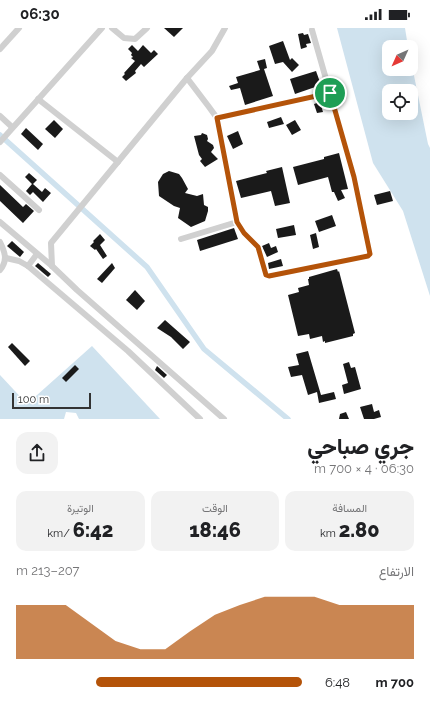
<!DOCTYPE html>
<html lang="ar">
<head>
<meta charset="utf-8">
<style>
  body { margin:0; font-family:Raleway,Vazirmatn,sans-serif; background:#f2f2f2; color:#202124; direction:rtl; height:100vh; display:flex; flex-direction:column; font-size:15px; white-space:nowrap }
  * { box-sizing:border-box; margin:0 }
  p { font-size:13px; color:#757577 }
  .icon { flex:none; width:22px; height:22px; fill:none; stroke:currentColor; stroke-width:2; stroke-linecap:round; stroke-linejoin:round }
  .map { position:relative; height:391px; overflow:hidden; direction:ltr }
  .side { display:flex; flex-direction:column; background:#fff; flex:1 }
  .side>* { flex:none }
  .needle { width:26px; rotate:225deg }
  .controls { position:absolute; left:382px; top:12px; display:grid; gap:8px }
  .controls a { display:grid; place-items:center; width:36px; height:36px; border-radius:8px; background:#fff; box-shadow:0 4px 16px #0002; font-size:20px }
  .scale { position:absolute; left:12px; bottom:10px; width:79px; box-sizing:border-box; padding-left:4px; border:2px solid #333; border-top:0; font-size:11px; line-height:14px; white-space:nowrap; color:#333; -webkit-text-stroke:3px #fff; paint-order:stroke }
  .pin { position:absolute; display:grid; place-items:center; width:34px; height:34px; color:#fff; margin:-17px; border:2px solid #fff; border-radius:50%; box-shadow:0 1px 4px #0007 }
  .round { display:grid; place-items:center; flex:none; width:42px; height:42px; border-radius:12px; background:#f2f2f2 }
  .overview { display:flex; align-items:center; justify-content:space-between; height:68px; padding:0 16px }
  h1 { font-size:22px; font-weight:800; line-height:30px }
  .metrics { display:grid; grid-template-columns:repeat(3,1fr); gap:6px; height:68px; padding:4px 16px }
  .metrics div { display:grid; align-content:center; border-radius:10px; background:#f2f2f2; text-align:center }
  .metrics b { font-size:20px; font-weight:800 }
  .metrics small { font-size:11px; font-weight:400 }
  .metrics p { font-size:11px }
  .chart { height:112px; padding:8px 16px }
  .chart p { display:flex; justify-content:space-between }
  .chart svg { width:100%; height:72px; margin-top:4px; fill:#b45309; opacity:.7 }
  ul { padding:0 16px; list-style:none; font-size:13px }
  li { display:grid; grid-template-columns:64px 48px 1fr; align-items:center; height:30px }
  li i { height:10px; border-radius:5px; background:#b45309 }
  .status { display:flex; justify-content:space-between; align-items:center; height:28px; padding:0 20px; background:#fff; direction:ltr }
  .status svg { height:11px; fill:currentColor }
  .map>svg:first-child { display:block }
</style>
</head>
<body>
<div class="status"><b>06:30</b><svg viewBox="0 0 49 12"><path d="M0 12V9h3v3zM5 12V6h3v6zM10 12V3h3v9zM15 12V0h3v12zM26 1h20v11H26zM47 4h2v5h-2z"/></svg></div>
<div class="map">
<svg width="430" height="391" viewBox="0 0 430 391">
  <rect width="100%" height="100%" fill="#fff"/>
  <!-- water -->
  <g fill="#cfe2ee" fill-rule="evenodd">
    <path d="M 337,0 L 405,0 L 408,19 L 389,19 L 389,41 L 411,41 L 411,33 L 428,116 L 430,120 L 430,268 L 403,183 L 373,135 ZM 389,63 L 411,63 L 411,85 L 389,85 Z"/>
    <polygon points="92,318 160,391 79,391 76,385 66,384 64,391 0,391 0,347 27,376"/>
  </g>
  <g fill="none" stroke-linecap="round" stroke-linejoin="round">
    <!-- canal -->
    <polyline stroke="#cfe2ee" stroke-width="5.5" points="0,107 147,239 204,321 288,391"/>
  </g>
  <!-- building -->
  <g fill="#1a1a1a">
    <polygon points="164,0 183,0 174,9"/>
    <polygon points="303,5 304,7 308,6 311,15 306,16 307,19 301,21 298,6"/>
    <polygon points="283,13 290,32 292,30 299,37 292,44 283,34 275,36 269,18"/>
    <polygon points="132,17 138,23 143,17 151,25 154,22 158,26 144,39 141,36 135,43 136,45 126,53 122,49 125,46 124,45 135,33 131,30 133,29 131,27 132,25 128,21"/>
    <polygon points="265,31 267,40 264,41 273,68 245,77 240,60 231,62 229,58 238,55 236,49 260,42 257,33"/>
    <polygon points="316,43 321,57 295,66 290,51"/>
    <polygon points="320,74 323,84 317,85 314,76"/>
    <polygon points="281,89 284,96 269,100 267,94"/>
    <polygon points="54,92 63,101 55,110 45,101"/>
    <polygon points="295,92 301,102 292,107 286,97"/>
    <polygon points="26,100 43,116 38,122 21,106"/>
    <polygon points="238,103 243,116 233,121 227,108"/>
    <polygon points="202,105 207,107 208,111 207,113 213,117 214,120 211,124 218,131 205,139 200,133 202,131 199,127 194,108 201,107"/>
    <polygon points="339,125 348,161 341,162 345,170 338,173 334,164 332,164 328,149 298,157 293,139 324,131 324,129"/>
    <polygon points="282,139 290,175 275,178 271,163 241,170 236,153 267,145 266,143"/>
    <polygon points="169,143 179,146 182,150 188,161 185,165 197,168 203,166 204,177 208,179 208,183 205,193 191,199 178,190 180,180 174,178 159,168 158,154 163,146"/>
    <polygon points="29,145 37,152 33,156 42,164 45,160 51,165 43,174 33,164 30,167 26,163 32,156 25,149"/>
    <polygon points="0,157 23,179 26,176 34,183 23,195 0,173"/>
    <polygon points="390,163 393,173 377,177 374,167"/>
    <polygon points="332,187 336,198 319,204 315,193"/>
    <polygon points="294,197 296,207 278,210 276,201"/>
    <polygon points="234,200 238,211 200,223 197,212"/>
    <polygon points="316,205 319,219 313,221 310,207"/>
    <polygon points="100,206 105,212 100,217 107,228 103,231 96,221 95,222 90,218 94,214 93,213"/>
    <polygon points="12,213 24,224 20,229 7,218"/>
    <polygon points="269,215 271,220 276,218 278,224 267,229 262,218"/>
    <polygon points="281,231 283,238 269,241 268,235"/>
    <polygon points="38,235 51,246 48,249 35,238"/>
    <polygon points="112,235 115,240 102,255 97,251"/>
    <polygon points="337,241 338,244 339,243 355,305 353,306 353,308 325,315 325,313 323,314 322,308 310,311 309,306 298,308 288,267 299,264 298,260 309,257 308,251 309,251 309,249"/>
    <polygon points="135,262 145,273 137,282 126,272"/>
    <polygon points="165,292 190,314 183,321 171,309 157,300"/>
    <polygon points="12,315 30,333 25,338 8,319"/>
    <polygon points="308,323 321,367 334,364 336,371 319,375 317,364 308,367 302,347 291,349 288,339 299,337 296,326"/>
    <polygon points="349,334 351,340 355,339 361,361 344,366 342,357 348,355 343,336"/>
    <polygon points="75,337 79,341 66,354 62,350"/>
    <polygon points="157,338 167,347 164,350 155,342"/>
    <polygon points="372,376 374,384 379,382 381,389 374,391 364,391 360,379"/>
    <polygon points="346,384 349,391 339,391 340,386"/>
  </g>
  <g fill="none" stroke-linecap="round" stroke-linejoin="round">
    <!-- minor -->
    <g stroke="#d0d0d0" stroke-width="6">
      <polyline points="112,0 124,10 135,11 147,0"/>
      <polyline points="0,21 19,0"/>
      <polyline points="187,50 209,79 217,90 237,194 244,205 258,219 266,247 269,248 368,228 370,226 370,224 354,149 312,2"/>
      <polyline points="38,71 118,134"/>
      <polyline points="0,88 12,99"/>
      <polyline points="217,90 330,65"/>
      <polyline points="0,114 102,0"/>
      <polyline points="0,147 39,182"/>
      <polyline points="0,194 52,238 77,262 224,391"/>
      <polyline points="181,211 237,194"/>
      <path d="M 0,214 C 5,224 8,233 0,242"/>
      <polyline points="6,230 19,233 28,238 128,323 200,391"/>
      <polyline points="28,238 37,226"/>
      <polyline points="52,238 51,215 187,50 212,23 225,0"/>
    </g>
  </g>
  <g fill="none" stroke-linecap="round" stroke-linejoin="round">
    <!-- route casing -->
    <g stroke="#fff" stroke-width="8">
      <polygon id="route" points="330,65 354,149 370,226 368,228 269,248 266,247 258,219 244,205 237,194 217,90"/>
    </g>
    <!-- route -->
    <use href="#route" stroke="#b45309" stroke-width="5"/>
  </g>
</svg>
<div class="controls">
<a><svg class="needle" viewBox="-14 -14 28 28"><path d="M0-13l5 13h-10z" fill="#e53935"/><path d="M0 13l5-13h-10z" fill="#757577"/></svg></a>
<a><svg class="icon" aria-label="locate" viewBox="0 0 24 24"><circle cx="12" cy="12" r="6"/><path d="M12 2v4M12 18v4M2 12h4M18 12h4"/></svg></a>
</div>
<div class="scale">100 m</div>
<div class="pin" style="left:330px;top:65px;background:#1e9e55"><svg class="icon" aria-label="arrive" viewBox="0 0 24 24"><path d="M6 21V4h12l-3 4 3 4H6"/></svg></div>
</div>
<section class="side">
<div class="overview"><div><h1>جري صباحي</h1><p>06:30 · 4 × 700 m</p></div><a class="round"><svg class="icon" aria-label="share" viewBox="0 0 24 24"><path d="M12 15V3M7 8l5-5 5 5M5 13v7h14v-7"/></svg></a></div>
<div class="metrics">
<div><p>المسافة</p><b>2.80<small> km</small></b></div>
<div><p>الوقت</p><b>18:46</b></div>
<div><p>الوتيرة</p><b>6:42<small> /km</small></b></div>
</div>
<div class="chart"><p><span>الارتفاع</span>207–213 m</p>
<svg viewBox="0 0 160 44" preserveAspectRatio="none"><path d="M0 44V11L10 11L20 11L30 22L40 33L50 38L60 38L70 27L80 17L90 11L100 6L110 6L120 6L130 11L140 11L150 11L160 11V44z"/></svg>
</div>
<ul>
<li><b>700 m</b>6:48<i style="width:72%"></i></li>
</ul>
</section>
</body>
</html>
